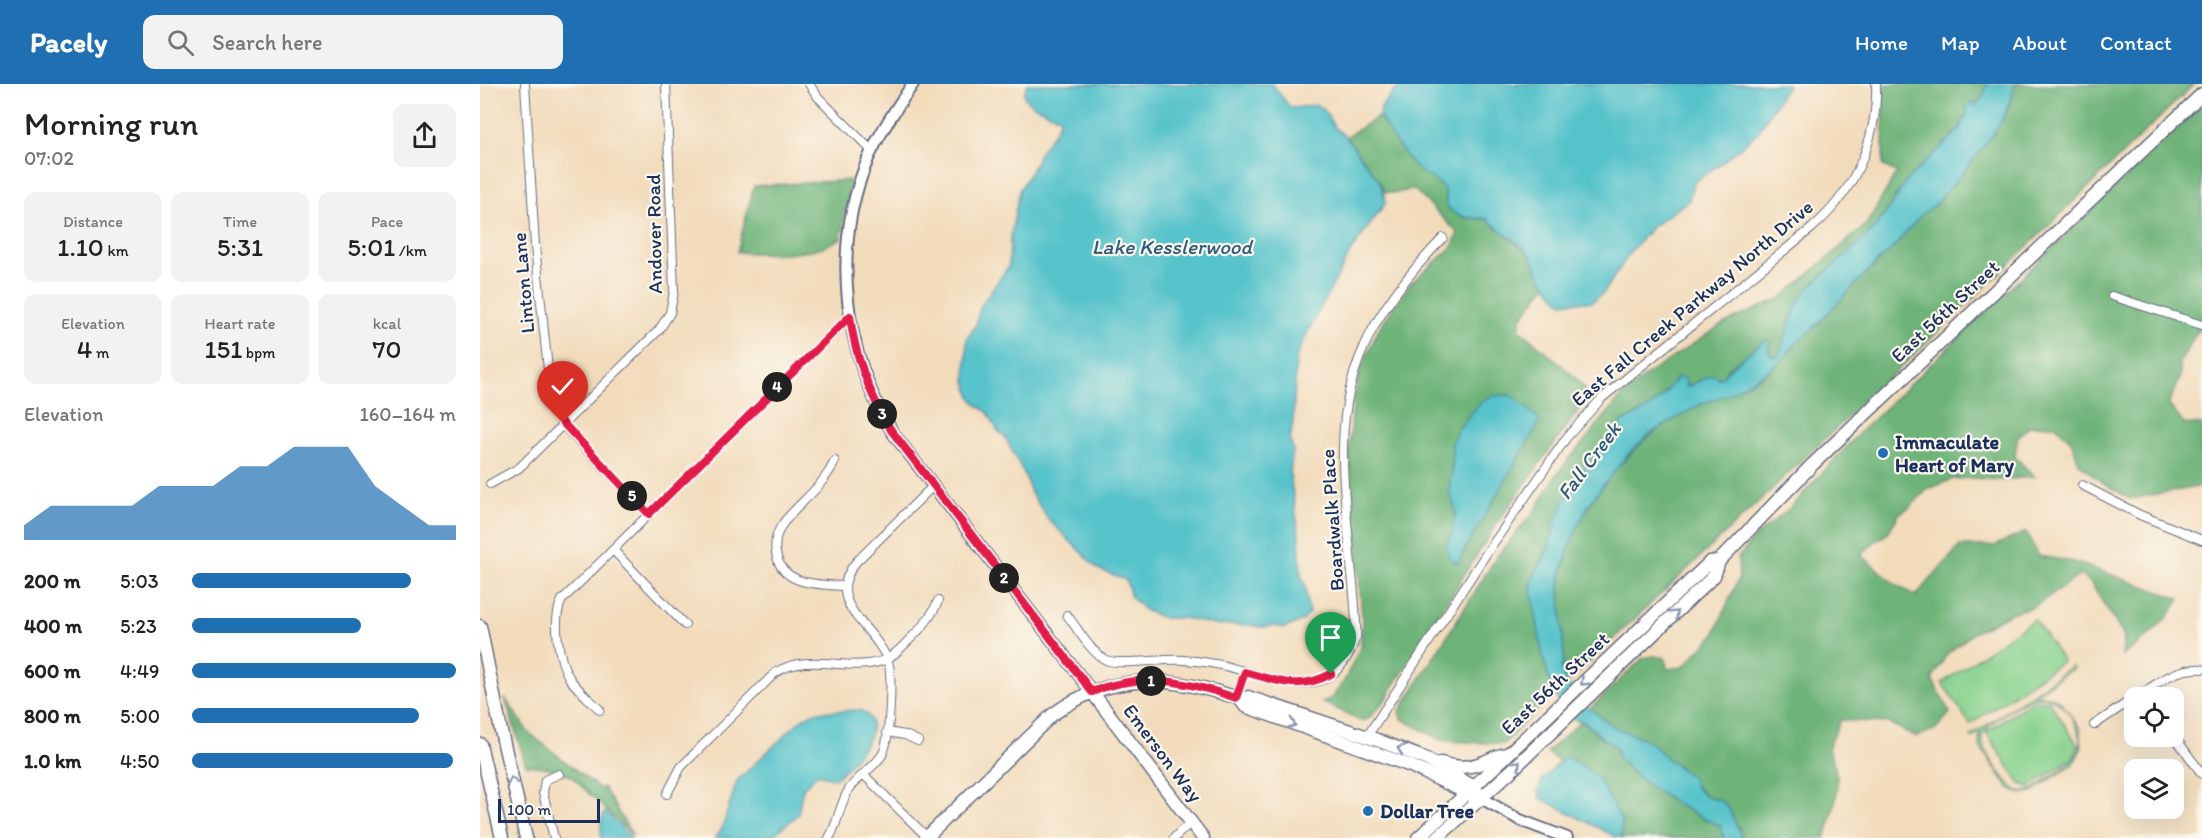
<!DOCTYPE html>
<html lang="en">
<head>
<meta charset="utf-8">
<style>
  body { margin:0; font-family:Itim,sans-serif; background:#f2f2f2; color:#222; height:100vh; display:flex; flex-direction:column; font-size:22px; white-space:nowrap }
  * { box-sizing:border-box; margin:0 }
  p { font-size:20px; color:#767676 }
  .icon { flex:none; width:33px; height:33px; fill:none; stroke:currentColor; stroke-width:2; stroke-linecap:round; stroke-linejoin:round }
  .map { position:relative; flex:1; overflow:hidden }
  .sheet { display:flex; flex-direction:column; background:#fff; width:480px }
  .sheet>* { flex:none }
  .tools { position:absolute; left:1644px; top:603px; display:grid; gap:12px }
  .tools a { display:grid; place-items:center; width:60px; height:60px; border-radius:12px; background:#fff; box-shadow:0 6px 24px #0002; font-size:30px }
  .scale { position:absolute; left:18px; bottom:15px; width:102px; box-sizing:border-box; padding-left:6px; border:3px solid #1b2f5e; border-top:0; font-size:16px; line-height:21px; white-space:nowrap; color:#1b2f5e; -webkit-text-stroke:4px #fbf7ec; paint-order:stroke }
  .pin { position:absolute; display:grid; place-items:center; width:51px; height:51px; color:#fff; margin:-62px -26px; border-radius:50% 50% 50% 0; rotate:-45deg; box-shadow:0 0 6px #0007 }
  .pin .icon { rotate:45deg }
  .km { position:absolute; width:30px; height:30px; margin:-15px; border-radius:50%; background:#222; color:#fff; font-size:16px; line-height:30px; text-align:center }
  .round { display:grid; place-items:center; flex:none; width:63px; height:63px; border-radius:12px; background:#f2f2f2 }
  .summary { display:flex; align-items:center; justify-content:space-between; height:102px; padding:0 24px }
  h1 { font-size:33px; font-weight:600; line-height:45px }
  .stats { display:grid; grid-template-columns:repeat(3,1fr); gap:9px; height:102px; padding:6px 24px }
  .stats div { display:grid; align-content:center; border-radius:12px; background:#f2f2f2; text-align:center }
  .stats b { font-size:26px; font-weight:600 }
  .stats small { font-size:16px; font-weight:400 }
  .stats p { font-size:16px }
  .chart { height:168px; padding:12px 24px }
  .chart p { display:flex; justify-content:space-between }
  .chart svg { width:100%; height:108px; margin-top:6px; fill:#1f6fb2; opacity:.7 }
  ul { padding:0 24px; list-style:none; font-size:20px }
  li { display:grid; grid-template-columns:96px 72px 1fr; align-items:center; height:45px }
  li i { height:15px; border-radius:8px; background:#1f6fb2 }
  header { display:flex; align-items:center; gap:36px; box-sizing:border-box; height:84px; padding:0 30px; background:#1f6fb2; color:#fff }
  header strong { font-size:28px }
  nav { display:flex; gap:33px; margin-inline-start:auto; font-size:21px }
  .search { width:420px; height:54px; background:#f2f2f2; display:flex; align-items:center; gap:15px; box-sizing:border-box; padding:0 21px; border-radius:12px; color:#767676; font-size:22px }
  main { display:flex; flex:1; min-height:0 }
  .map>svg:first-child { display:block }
</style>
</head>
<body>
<header>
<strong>Pacely</strong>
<div class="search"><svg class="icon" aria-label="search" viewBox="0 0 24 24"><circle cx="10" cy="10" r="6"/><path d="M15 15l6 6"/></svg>Search here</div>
<nav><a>Home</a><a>Map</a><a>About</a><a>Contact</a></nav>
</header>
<main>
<section class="sheet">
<div class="summary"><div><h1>Morning run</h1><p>07:02</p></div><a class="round"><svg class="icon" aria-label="share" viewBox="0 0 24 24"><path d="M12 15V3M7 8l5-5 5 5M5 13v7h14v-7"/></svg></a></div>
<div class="stats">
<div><p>Distance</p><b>1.10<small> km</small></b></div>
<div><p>Time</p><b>5:31</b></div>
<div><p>Pace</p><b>5:01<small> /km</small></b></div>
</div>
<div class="stats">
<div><p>Elevation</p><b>4<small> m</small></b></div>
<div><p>Heart rate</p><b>151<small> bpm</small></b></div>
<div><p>kcal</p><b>70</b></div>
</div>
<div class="chart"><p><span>Elevation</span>160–164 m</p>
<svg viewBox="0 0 160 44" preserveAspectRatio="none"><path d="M0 44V38L10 30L20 30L30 30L40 30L50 22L60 22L70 22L80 14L90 14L100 6L110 6L120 6L130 22L140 30L150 38L160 38V44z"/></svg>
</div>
<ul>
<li><b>200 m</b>5:03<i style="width:83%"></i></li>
<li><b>400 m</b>5:23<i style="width:64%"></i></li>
<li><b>600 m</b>4:49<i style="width:100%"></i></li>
<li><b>800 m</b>5:00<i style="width:86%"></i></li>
<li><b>1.0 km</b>4:50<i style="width:99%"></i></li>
</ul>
</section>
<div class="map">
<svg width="1722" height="754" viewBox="0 0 1722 754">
  <rect width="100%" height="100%" fill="#fbf7ec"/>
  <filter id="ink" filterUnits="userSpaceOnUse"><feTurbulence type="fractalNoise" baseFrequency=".0167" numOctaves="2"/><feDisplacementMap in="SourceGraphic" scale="12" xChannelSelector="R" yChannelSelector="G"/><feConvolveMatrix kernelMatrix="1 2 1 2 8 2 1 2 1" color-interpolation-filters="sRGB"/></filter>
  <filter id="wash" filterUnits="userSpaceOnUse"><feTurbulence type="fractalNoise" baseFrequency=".008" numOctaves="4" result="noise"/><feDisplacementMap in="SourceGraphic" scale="24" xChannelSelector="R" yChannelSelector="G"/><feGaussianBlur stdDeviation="1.35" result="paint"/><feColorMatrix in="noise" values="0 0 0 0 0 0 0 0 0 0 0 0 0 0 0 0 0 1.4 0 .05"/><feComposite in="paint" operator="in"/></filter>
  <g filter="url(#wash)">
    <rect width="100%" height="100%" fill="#f2dbbb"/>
    <!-- green -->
    <g fill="#88d28e" stroke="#528076" stroke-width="1.5" fill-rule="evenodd">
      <polygon points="1554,535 1583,577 1490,640 1462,599"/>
      <path d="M 1592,582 L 1593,584 L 1554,611 L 1569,612 L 1580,617 L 1600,644 L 1602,663 L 1593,680 L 1552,708 L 1540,710 L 1529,704 L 1501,664 L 1499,657 L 1500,648 L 1492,654 L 1491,652 ZM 1556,613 C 1564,613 1572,613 1579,619 C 1592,629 1605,652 1598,668 C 1592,681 1577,688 1566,696 C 1558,702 1551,708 1541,708 C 1528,705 1502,666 1502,653 C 1505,640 1542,616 1556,613 Z"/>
      <polygon points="1553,617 1569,617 1598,661 1593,674 1549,703 1540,700 1506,648"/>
    </g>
    <!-- forest -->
    <g fill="#6eb479" stroke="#44726c" stroke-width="1.5">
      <path d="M 1404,0 L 1507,0 L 1504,11 L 1494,22 L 1487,22 L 1487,30 L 1478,46 L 1416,111 L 1408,126 L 1390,149 L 1332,201 L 1317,219 L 1301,267 L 1298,273 L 1293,273 L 1289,268 L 1290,262 L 1282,258 C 1272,272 1250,277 1243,292 L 1237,295 L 1232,291 L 1206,303 L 1197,295 L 1183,312 L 1168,325 L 1143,338 L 1135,346 L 1129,357 L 1110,378 L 1090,406 L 1074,439 L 1069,462 L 1060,484 L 1054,491 L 1051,503 L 1063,573 L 1073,609 L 1024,660 L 963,657 L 922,635 L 919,628 L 1018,471 L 1055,427 L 1076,391 L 1141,313 L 1168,290 L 1243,240 L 1301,214 L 1386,141 L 1417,88 L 1403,82 Z"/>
      <path d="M 1535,0 L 1714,0 L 1520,189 L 1087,599 L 1081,584 L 1084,575 C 1084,546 1076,517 1082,489 C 1095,424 1148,360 1205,328 C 1234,312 1268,304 1294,283 C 1304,275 1310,265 1318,257 C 1322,253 1328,250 1332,246 C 1345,234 1355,221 1366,209 C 1381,194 1397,180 1412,165 C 1423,154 1430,140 1441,131 C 1446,127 1452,124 1456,120 C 1461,114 1465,107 1470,102 C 1495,72 1529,41 1535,0 Z"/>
      <path d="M 1722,21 L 1722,239 L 1700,278 L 1700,294 L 1688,320 L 1704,340 L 1722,341 L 1722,402 L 1650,415 L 1620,397 L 1599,379 L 1591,357 L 1576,341 L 1550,342 L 1538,352 L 1535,373 L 1555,393 L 1518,396 L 1493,394 L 1473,395 L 1448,405 L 1430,423 L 1420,429 L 1407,450 L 1394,458 L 1381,471 L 1416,501 L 1436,512 L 1480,462 L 1514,462 L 1546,448 L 1559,472 L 1595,478 L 1700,515 C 1686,540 1665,554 1642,572 L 1644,552 L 1610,498 L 1600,491 L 1555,522 L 1533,528 L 1493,549 L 1467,570 L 1452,595 L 1470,629 L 1456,645 L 1436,653 L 1409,639 L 1360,636 L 1348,665 C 1365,698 1355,721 1345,754 L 1262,754 L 1259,745 L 1233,716 L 1222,709 L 1196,680 L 1187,675 L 1175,662 L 1163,654 L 1136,644 L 1110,625 L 1163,574 L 1174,572 L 1185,574 L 1187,585 L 1203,583 L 1234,551 L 1259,493 L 1258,474 L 1275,453 L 1310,424 L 1381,347 Z"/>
      <polygon points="899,32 924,69 941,88 956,96 965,106 966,121 969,125 985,134 1008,135 1051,172 1066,201 1041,234 1039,245 1094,292 1105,305 1103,320 1017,439 905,616 888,635 881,637 842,618 852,614 863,599 881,562 882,532 869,365 873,320 880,287 899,244 930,200 972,163 978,149 934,105 916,109 904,108 900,98 866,53"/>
      <path d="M 371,96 L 361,154 C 331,174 291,170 257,168 L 274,102 Z"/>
      <polygon points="25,614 48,648 120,705 123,703 153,752 91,692 65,683 46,681"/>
      <polygon points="1102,636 1121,654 1132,658 1151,688 1184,711 1241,742 1244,754 1141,754 1142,737 1085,673 1080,679 1067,668"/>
    </g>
    <!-- water -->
    <g fill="#56c3cb" stroke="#387994" stroke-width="1.5">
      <polygon points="547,0 792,0 809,22 814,24 836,21 844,26 855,44 866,53 900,98 906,118 871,167 823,257 816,274 813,339 810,355 813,366 810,390 819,451 821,491 825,501 829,529 824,536 805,544 795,542 781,543 770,541 736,541 704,534 684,534 666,527 651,513 646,496 618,485 568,435 551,409 546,394 525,353 518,347 508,329 496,320 491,313 486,297 487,255 496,241 500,224 506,214 529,182 530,156 539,107 555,80 558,71 576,45 580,34 551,20 545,14 544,10"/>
      <path d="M 922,0 L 1308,0 L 1278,48 L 1243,78 L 1214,98 L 1209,116 L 1171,144 L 1151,167 L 1124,208 L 1112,218 L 1081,218 C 1074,210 1067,203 1061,193 C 1055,183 1053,173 1045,165 C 1033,154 1019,148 1008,135 C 995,133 981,136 969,125 C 964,120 968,110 963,104 C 958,95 948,94 941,88 C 923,73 912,51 899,32 C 900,19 914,9 922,0 Z"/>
      <path d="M 1507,0 L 1535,0 L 1533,9 L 1525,30 L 1514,49 L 1487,84 L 1455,121 L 1441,131 L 1412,165 L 1397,178 L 1331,247 L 1317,258 L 1303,275 L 1291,285 L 1249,310 L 1223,319 L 1171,349 L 1150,368 L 1117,409 L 1108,422 L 1093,452 L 1081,490 L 1080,506 L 1084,575 L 1081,584 L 1087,599 L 1107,623 L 1136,644 L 1163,654 L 1175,662 L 1187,675 L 1212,693 C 1215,707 1226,715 1240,716 L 1249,725 L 1262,754 L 1244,754 L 1241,742 C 1204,727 1164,702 1137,673 L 1138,667 C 1131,657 1128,659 1120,652 C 1111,645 1107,636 1095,636 L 1073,609 L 1063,573 L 1051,503 L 1054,491 L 1065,473 L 1072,453 L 1074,439 L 1090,406 L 1110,378 L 1122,366 L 1135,346 L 1143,338 L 1168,325 L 1183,312 L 1196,294 L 1203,293 L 1206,296 L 1206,303 L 1232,291 L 1237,292 L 1238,295 L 1243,292 C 1246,286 1278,261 1286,256 L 1289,258 L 1289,268 L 1293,273 L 1298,273 L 1317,219 L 1332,201 L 1390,149 L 1408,126 L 1427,96 L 1479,46 L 1487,30 L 1487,22 L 1492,18 L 1495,22 L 1504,11 Z"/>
      <polygon points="1030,311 1044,321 1060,337 977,479 969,473 966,462 972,449 976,428 969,406 972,386 972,358 979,344 1001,318 1011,312"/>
      <path d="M 381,626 C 384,628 387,630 389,633 C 401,652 367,683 355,695 L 338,690 L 323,704 L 318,730 L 295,750 L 273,754 L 235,754 L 242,745 L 257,697 L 323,634 L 335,628 Z"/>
      <polygon points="1085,673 1097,678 1116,692 1129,713 1142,738 1141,752 1136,753 1060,714 1058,706 1063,695"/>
      <polygon points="125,728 127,729 151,754 121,754 121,737"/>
    </g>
  </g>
  <g filter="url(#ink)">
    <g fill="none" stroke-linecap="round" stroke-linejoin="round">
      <!-- street casing -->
      <g stroke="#666b7f" stroke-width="10">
        <g id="street">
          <polyline points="45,0 55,162 71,314 86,344 169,430"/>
          <polyline points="329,0 338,13 392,67"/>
          <polyline points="1632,212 1722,241"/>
          <path d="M 355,377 C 342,404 322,416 304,438 C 297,447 294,458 296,469 C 302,503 339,500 365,502"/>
          <polyline points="10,400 39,384 179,246 190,229 194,207 186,0"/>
          <polyline points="1602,401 1660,431 1722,456"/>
          <polyline points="133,466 205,541"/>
          <path d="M 587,531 C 598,545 610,568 626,576 C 640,582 684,574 704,576 C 719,577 734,579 749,583 C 800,597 853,623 876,553 C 877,522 871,489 869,458 C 866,426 862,394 863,362 C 864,274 904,215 963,154"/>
          <polyline points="756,614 765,588"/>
          <path d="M 1656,614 C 1676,600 1696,583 1722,585"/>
          <path d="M 120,626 C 110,616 98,606 90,595 C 78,576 72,535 82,516 L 370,232"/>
          <polyline points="1614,641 1654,614"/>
          <polyline points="407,648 425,651 438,657"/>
          <polyline points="1694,652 1722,690"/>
          <path d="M 886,654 L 1006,470 L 1087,353 L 1122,314 L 1332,144 C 1374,108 1398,56 1396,0"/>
          <polyline points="383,690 448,754"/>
          <path d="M 187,710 L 201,683 L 295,589 C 330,566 371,591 407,575 C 415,571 422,563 428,557 C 441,545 452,533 458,517"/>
          <polyline points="74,754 63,709 65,696 79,690"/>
          <path d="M 349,754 C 358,740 359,722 368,707 C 376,693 393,685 402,671 C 410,659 412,595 409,581 C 399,543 341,521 376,478 L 453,402"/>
          <polyline points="694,754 711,738"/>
        </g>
      </g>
      <!-- secondary casing -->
      <g stroke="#666b7f" stroke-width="14">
        <g id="secondary">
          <path d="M 433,0 C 416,24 400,48 388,75 C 351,163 363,269 413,349 L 612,608"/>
          <polyline points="1001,714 1040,736 1087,754"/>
        </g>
      </g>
      <!-- primary casing -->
      <g stroke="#666b7f" stroke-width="15">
        <g id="primary">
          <polyline points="0,542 21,647 46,754"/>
          <polyline points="612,608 723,754"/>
          <polyline points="760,615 765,622 931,682 993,712"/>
          <polyline points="0,660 22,754"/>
          <path d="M 961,679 C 975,684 990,684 1004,678 C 1013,674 1018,671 1027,670"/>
          <path d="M 446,754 L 572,631 C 633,586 692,592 760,615 L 768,613 L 897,656 L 944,674 L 994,703 L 1001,714"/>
          <polyline points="938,754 986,710 1230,478 1239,477"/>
          <polyline points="957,754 1031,687 1216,509 1234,492 1239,477 1333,380 1722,10"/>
        </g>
      </g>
      <!-- street -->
      <use href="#street" stroke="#fff" stroke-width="8"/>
      <!-- secondary -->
      <use href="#secondary" stroke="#fff" stroke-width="10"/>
      <!-- primary -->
      <use href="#primary" stroke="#fff" stroke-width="12"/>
    </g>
    <!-- one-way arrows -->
    <defs><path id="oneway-chevron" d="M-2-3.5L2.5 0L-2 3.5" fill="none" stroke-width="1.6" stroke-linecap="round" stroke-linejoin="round" transform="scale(1.5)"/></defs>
    <g stroke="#8d97ae">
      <use href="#oneway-chevron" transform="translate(1195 530) rotate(-44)"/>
      <use href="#oneway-chevron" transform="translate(1104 598) rotate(137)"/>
      <use href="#oneway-chevron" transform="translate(812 640) rotate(21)"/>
      <use href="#oneway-chevron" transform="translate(921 665) rotate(-159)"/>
      <use href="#oneway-chevron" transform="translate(1037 680) rotate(-44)"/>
      <use href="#oneway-chevron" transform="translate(32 697) rotate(-103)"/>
    </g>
  </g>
  <g fill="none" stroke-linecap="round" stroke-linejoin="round" filter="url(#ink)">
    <!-- route casing -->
    <g stroke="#fff" stroke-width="12">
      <path id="route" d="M 83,339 L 169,430 L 370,232 C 375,273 390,311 411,346 L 612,608 C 658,587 710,598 756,614 L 765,588 C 798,597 819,607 851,590"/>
    </g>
    <!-- route -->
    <use href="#route" stroke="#e11d48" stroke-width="8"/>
  </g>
  <!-- markers -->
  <g fill="#1f6fb2" stroke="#fbf7ec" stroke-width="2">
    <circle cx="1403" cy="369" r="6"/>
    <circle cx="888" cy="727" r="6"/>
  </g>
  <g text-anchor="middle" stroke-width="4.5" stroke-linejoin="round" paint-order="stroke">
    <!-- street labels -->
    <g font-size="20" fill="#1b2f5e" stroke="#fbf7ec">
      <text transform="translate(174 150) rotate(-91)" y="7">Andover Road</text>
      <text transform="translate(43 199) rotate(-95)" y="7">Linton Lane</text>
      <text transform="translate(1212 219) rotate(-40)" y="7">East Fall Creek Parkway North Drive</text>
      <text transform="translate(1465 227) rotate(-43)" y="7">East 56th Street</text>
      <text transform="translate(852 436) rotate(-94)" y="7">Boardwalk Place</text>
      <text transform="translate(1075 599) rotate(-43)" y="7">East 56th Street</text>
      <text transform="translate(683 669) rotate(53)" y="7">Emerson Way</text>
    </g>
    <!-- poi labels -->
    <g font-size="20" font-weight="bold" fill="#1b2f5e" stroke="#fbf7ec" text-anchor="start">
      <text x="1415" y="365">Immaculate<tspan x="1415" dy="23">Heart of Mary</tspan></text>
      <text x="900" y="734">Dollar Tree</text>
    </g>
    <!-- water labels -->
    <g font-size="21" font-style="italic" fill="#2d5b7f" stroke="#fbf7ec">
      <text x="692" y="170">Lake Kesslerwood</text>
      <text transform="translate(1109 377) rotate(-53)" y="7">Fall Creek</text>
    </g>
  </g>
</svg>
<div class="tools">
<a><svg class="icon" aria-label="locate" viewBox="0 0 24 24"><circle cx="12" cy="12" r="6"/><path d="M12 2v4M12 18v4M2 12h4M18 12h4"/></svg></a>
<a><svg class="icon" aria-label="layers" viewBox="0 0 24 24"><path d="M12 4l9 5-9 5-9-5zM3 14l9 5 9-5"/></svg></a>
</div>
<div class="scale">100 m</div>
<div class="pin" style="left:851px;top:590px;background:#1e9e55"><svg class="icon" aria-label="arrive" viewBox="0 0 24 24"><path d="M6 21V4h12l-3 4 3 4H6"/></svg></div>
<div class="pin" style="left:83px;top:339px;background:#d93025"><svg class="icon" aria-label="check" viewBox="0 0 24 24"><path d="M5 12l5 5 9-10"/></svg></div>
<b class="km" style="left:671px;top:597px">1</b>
<b class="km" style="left:524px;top:494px">2</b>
<b class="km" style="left:402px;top:330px">3</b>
<b class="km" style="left:297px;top:303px">4</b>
<b class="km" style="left:152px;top:412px">5</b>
</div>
</main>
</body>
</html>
